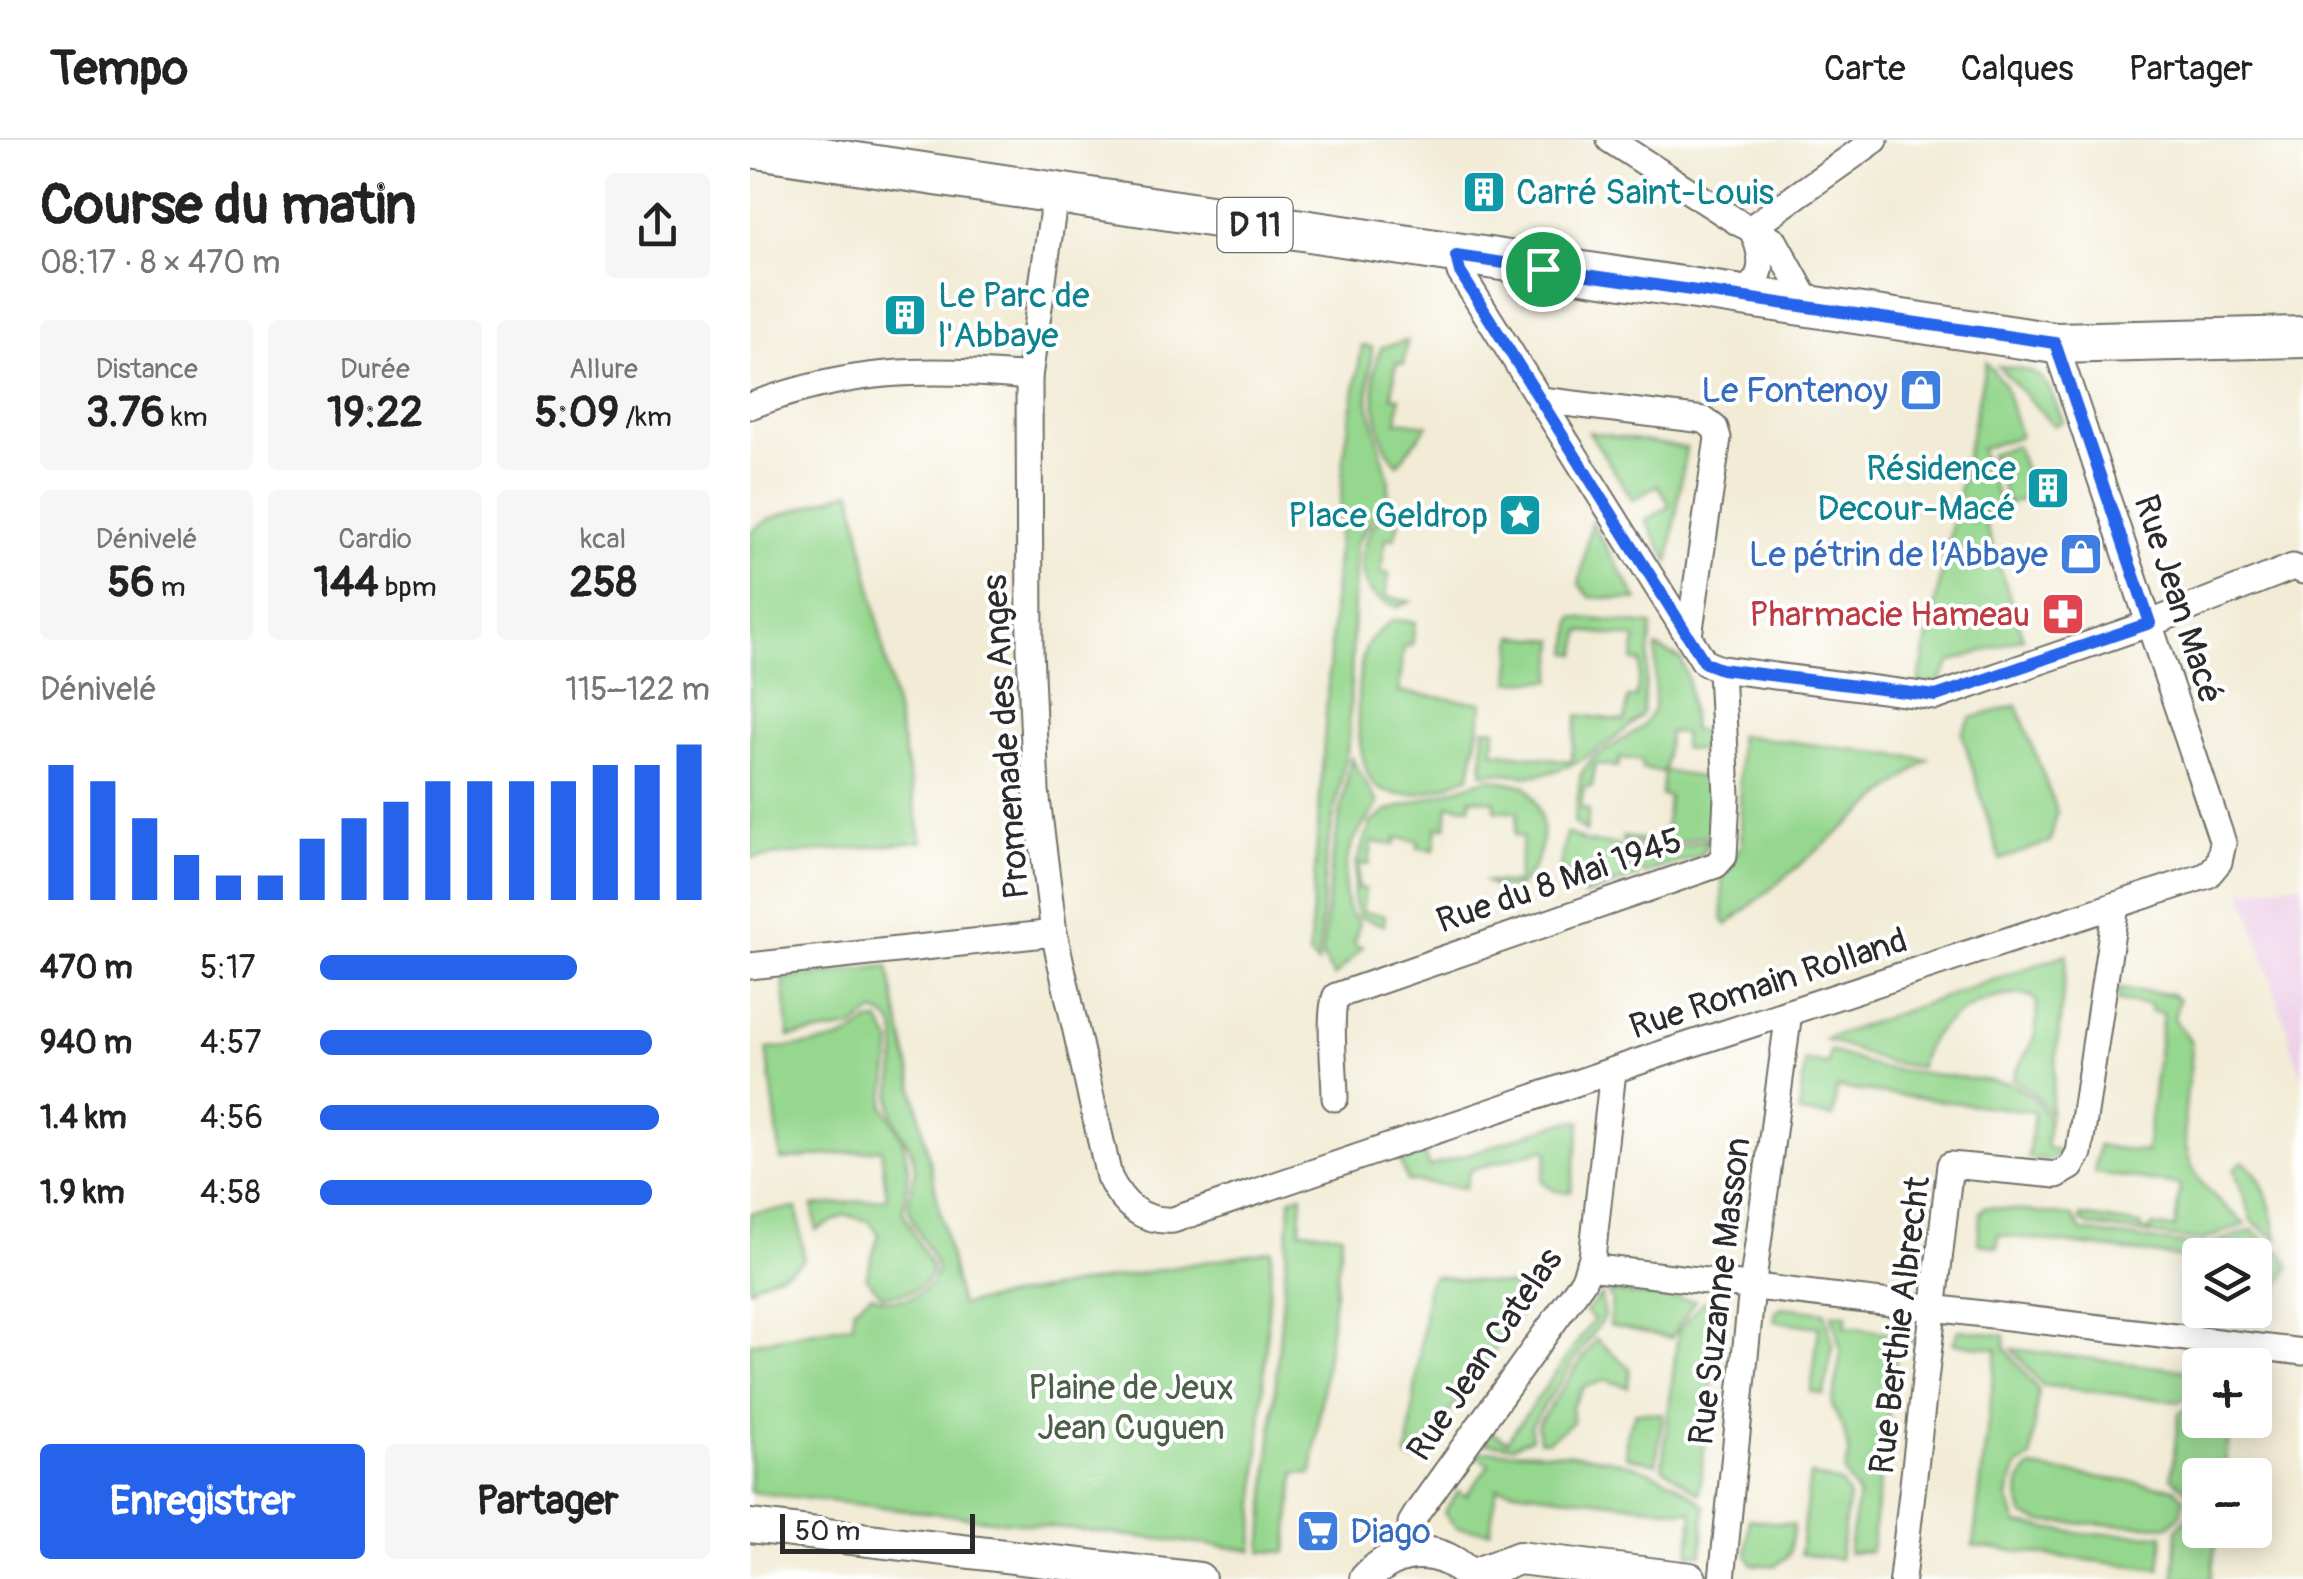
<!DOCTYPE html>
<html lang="fr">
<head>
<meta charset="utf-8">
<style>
  body { margin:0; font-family:Pangolin,sans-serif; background:#f6f6f6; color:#222; height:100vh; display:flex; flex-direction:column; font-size:38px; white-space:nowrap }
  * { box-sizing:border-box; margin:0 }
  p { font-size:32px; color:#767676 }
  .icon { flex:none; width:55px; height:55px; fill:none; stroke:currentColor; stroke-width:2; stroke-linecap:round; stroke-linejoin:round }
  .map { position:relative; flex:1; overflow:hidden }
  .side { display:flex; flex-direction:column; background:#fff; width:750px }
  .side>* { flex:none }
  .buttons { position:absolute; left:1432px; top:1098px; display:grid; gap:20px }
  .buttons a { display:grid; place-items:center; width:90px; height:90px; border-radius:10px; background:#fff; box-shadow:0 5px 25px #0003; font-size:50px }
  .scale { position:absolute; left:30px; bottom:25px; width:195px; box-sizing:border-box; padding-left:10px; border:5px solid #2b2b2b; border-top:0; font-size:28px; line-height:35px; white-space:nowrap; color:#2b2b2b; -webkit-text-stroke:8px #fff; paint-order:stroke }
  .pin { position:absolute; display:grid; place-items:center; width:85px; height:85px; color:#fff; margin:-42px; border:5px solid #fff; border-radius:50%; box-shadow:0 2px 10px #0007 }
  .round { display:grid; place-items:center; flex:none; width:105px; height:105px; border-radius:10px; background:#f6f6f6 }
  .summary { display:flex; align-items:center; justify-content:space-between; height:170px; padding:0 40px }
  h1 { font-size:55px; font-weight:700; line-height:75px }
  .figures { display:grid; grid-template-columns:repeat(3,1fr); gap:15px; height:170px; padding:10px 40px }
  .figures div { display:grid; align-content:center; border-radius:10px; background:#f6f6f6; text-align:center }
  .figures b { font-size:42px; font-weight:700 }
  .figures small { font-size:28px; font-weight:400 }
  .figures p { font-size:28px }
  .chart { height:280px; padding:20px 40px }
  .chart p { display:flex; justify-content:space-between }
  .chart svg { width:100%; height:180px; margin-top:10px; stroke:#2563eb; stroke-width:6 }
  .action { display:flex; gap:20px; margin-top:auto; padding:20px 40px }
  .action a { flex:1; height:115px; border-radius:10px; background:#2563eb; color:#fff; font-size:40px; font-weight:700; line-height:115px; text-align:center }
  .action a+a { background:#f6f6f6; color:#222 }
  ul { padding:0 40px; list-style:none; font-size:32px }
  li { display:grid; grid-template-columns:160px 120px 1fr; align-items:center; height:75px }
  li i { height:25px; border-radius:12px; background:#2563eb }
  header { display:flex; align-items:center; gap:60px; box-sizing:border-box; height:140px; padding:0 50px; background:#fff; border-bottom:2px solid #e0e0e0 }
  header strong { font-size:48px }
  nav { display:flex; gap:55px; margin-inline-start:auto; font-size:35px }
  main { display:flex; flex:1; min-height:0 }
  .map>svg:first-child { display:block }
</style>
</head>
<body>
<header>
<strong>Tempo</strong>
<nav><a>Carte</a><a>Calques</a><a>Partager</a></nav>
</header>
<main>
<section class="side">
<div class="summary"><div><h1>Course du matin</h1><p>08:17 · 8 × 470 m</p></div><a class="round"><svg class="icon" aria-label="share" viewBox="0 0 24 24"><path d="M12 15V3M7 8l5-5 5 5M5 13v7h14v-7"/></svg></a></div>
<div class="figures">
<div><p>Distance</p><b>3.76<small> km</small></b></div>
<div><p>Durée</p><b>19:22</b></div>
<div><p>Allure</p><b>5:09<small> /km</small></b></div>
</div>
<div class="figures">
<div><p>Dénivelé</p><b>56<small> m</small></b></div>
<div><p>Cardio</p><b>144<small> bpm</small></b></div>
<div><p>kcal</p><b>258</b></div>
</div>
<div class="chart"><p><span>Dénivelé</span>115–122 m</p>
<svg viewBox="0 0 160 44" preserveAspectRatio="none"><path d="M5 44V11M15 44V15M25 44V24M35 44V33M45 44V38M55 44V38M65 44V29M75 44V24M85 44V20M95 44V15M105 44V15M115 44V15M125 44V15M135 44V11M145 44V11M155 44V6"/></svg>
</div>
<ul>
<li><b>470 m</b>5:17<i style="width:66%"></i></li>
<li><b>940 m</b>4:57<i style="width:85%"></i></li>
<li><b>1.4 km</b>4:56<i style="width:87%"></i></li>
<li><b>1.9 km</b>4:58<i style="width:85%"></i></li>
</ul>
<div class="action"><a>Enregistrer</a><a>Partager</a></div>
</section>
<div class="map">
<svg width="1553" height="1439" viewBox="0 0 1553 1439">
  <rect width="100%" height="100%" fill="#fff"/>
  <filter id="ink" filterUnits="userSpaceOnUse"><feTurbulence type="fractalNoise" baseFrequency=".01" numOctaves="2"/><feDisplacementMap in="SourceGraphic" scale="20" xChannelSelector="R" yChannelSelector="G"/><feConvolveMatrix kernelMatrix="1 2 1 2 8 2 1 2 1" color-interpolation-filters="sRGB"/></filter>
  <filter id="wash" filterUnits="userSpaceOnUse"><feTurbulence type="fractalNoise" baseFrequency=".0048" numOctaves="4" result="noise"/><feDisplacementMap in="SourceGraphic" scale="40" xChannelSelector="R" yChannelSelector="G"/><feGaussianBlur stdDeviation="2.25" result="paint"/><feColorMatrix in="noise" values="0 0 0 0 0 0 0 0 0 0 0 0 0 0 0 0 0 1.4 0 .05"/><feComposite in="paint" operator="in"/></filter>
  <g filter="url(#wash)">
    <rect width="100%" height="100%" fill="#f2ecd6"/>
    <!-- built -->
    <polygon fill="#eed0e8" points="1553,743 1553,941 1493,750"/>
    <!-- green -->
    <g fill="#95d78e" stroke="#60815c" stroke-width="2.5">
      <path d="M 657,201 L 654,224 L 646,223 L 642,256 L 650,258 L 647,281 L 678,285 L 648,324 C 626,306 616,231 632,207 Z"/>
      <polygon points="612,206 622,207 618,260 639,341 638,356 606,403 599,600 576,715 568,824 559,816 594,315"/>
      <polygon points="1236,222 1254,244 1270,296 1230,309 1250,365 1237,370 1235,382 1273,498 1201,522 1188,544 1168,545"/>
      <path d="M 1248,226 C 1298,231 1294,237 1313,281 L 1304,286 Z"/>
      <polygon points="839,292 936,308 919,422 896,381 920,365 908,345 883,360"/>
      <polygon points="1266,305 1284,356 1258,364 1240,314"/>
      <polygon points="102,351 172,702 0,718 0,392 19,379"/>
      <path d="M 646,365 L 653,367 L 644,399 L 636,398 L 631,432 L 639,434 L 636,457 L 661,461 L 648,467 C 593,456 606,386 646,365 Z"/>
      <polygon points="841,382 888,460 840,457 829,444"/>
      <path d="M 823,477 L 902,485 L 892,575 C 862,603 815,638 772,635 C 757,634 747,631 732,633 L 734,588 L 746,589 L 743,611 L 821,621 L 828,575 L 875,581 L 878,558 L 886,558 L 891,522 L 883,521 L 886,498 L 831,491 L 827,514 L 819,513 Z"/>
      <path d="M 642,480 L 665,482 L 662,506 L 654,506 L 649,552 L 733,563 L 720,636 C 692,647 661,664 630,649 C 603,635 604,533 616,508 C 621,497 633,488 642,480 Z"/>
      <polygon points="764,496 806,500 802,540 760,542"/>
      <polygon points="906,507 931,519 938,540 942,590 960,590 959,612 932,608 934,594 919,592 914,631 967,640 962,693 912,707 872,702 873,697 913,702 919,657 911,655 914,632 892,629 892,621 870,618 868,627 845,624 842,647 834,647 831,668 839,670 836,692 824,682 831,634 842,619 892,587 904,569"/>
      <polygon points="1267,565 1307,672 1300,702 1250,720 1212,593 1221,578"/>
      <polygon points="988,595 1178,619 977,785 973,781 972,729 992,706"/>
      <path d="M 601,618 L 628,663 C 621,678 608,689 602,705 C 594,725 589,769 609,783 L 604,805 L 613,807 L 584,837 L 572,817 L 582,719 Z"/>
      <path d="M 739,638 L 776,646 C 800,676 798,722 766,748 L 745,748 L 736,742 L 767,743 L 773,697 L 765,695 L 768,672 L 745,670 L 745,661 L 721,658 L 720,667 L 698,665 L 696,687 L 687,687 L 684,710 L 668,708 L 668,701 L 646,698 L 645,705 L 622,702 L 619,725 L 610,724 L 607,748 L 615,749 L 612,772 L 635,775 L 634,785 L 608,777 L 603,759 L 606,724 L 621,683 L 638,671 Z"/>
      <polygon points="816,693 837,702 868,705 888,736 834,756 810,727"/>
      <polygon points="961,698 951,715 893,734 875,707 912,712"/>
      <path d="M 1317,814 L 1300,974 L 1285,954 L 1263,939 C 1275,908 1291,904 1286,861 L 1280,856 C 1240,848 1173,884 1170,927 L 1137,922 L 1074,899 Z"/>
      <path d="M 138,826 L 210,1165 L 522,1110 L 503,1410 L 0,1352 L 0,1203 L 103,1184 L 103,1169 L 121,1154 C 146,1168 179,1157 187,1130 C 181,1109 166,1093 160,1073 C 155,1058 166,1042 165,1027 C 163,1004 145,990 142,970 C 136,942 166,881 124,872 L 102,888 L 39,897 L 33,839 Z"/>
      <path d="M 1369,849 L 1421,854 L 1429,860 L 1424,878 C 1429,888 1438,893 1441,904 C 1444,918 1438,936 1437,951 C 1428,1023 1442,1040 1496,1084 L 1452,1101 L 1339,1086 L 1330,1080 L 1331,1076 L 1391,1085 L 1391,1089 L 1401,1091 L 1402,1086 L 1425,1088 L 1430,1045 L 1344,1033 L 1348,1006 L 1396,1012 L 1413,873 L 1400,871 L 1401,865 L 1368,861 Z"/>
      <path d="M 130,881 L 142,904 L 134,966 L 152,998 L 159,1029 L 153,1072 L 182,1129 C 176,1152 153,1155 132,1155 L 116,1138 L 129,1094 L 119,1081 L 95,1075 L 66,1090 L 63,1066 L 137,1058 L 131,1009 L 31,1020 L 17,909 C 53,905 93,908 119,882 Z"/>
      <polygon points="1080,911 1131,928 1259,943 1282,956 1299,979 1296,1007 1310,1012 1301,1020 1278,1018 1284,972 1087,948 1083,977 1049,973 1055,921 1078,924"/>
      <polygon points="831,981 821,1052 805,1051 792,1041 798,1013 795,1009 720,1030 715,1048 657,1041 650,1020 673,1012 679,1027 814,982"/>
      <path d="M 1493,1021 C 1517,1037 1521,1073 1528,1100 L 1503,1082 L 1484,1029 Z"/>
      <polygon points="552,1055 550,1090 592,1094 562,1334 545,1333 537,1412 512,1411 541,1058"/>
      <polygon points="1235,1067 1322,1076 1332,1091 1454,1107 1502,1090 1532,1113 1539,1126 1520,1166 1508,1164 1512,1128 1505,1126 1505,1115 1450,1115 1450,1120 1249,1095 1247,1107 1228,1103 1230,1072"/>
      <path d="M 47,1068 L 54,1119 C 39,1135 17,1134 0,1149 L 0,1073 Z"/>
      <polygon points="684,1136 780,1148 780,1160 665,1321 657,1317 678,1143"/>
      <polygon points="857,1152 945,1160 921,1198 859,1185 862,1161"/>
      <polygon points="851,1155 854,1177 781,1285 781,1298 763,1306 733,1303 741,1292 757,1301 844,1179 835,1172"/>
      <polygon points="952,1162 967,1163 970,1180 949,1353 912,1327 928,1192"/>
      <polygon points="1033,1167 1075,1172 1083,1206 1074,1255 1061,1252 1069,1187 1024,1181 1026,1172"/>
      <polygon points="1082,1174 1097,1175 1095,1186 1147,1194 1149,1182 1156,1183 1165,1196 1164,1202 1148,1200 1121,1411 1098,1413 1108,1355 1094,1333 1099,1314 1093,1287 1082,1266 1091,1211"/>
      <polygon points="1209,1190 1255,1195 1255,1208 1288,1250 1281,1319 1268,1326 1258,1356 1267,1384 1332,1393 1413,1395 1410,1429 1223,1406 1247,1209 1203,1203"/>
      <polygon points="846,1199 880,1228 878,1247 856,1240 834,1247 821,1268 823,1282 798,1301 789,1300 787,1285"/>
      <polygon points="1262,1209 1450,1232 1450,1248 1430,1262 1292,1245"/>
      <polygon points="1450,1259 1450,1280 1481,1280 1474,1335 1450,1335 1450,1390 1467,1390 1461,1439 1424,1439 1427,1389 1440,1373 1441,1354 1421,1337 1429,1274"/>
      <polygon points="886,1272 913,1274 906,1324 876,1316 876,1294"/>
      <path d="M 730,1311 C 807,1312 895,1309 955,1366 L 952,1414 L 939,1414 L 943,1372 L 747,1348 L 740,1391 L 707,1388 L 694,1373 L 708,1351 L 716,1356 L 739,1325 L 725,1314 Z"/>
      <path d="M 1282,1328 L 1424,1348 L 1434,1358 L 1431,1374 L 1419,1386 L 1292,1382 L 1274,1376 C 1268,1361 1265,1337 1282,1328 Z"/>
      <polygon points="1060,1335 1091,1343 1099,1357 1089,1419 1050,1414"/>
      <polygon points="999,1379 1044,1385 1039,1414 1026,1426 1002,1424 996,1412"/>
    </g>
  </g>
  <g filter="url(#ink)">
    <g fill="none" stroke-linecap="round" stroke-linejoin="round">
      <!-- minor casing -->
      <g stroke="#716f67" stroke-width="29">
        <g id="minor">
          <polyline points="860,0 989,83 1024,100 1061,167"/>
          <path d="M 305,55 L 279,237 L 280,509 L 286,651 L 304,793 L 359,1037 C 372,1064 391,1082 423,1080 L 917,912 L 1458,735 L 1469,722 L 1473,703 L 1305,203"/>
          <polyline points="1001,88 1125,0"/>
          <polyline points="706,115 710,132 955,523 971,529 1186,557 1401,483 1543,427 1553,431"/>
          <path d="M 986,157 C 1017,142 1015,117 1001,88"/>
          <polyline points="791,260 954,280 965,288 968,298 939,496"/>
          <path d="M 0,266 C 98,229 176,227 279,237"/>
          <polyline points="0,826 304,793"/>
          <path d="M 585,958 C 585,932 578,874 586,856 L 966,725 L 974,716 L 977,656 L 971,529"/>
          <polyline points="838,1127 1553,1212"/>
          <polyline points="662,1412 661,1383 669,1370 833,1141 842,1118 863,931"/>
          <polyline points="972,1439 1002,1148 1039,872"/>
          <polyline points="1152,1439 1200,1025 1307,1035 1321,1027 1329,1013 1366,765"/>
        </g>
      </g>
      <!-- tertiary casing -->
      <g stroke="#716f67" stroke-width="36">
        <g id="tertiary">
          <polyline points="0,1386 449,1439"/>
          <polyline points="721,1436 769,1418 940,1439"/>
          <path d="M 616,1439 C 647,1405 692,1404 722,1439"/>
        </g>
      </g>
      <!-- primary casing -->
      <g stroke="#716f67" stroke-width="44">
        <polyline id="primary" points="0,7 1305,203 1553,197"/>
      </g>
      <!-- minor -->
      <use href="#minor" stroke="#fff" stroke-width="25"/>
      <!-- tertiary -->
      <use href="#tertiary" stroke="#fff" stroke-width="32"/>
      <!-- primary -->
      <use href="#primary" stroke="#fff" stroke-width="40"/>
    </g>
  </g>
  <g fill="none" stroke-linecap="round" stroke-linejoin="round" filter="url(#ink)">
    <!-- route casing -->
    <g stroke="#fff" stroke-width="20">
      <polygon id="route" points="706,116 1305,203 1400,483 1186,556 971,529 955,523 710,132"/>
    </g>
    <!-- route -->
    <use href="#route" stroke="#2563eb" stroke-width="12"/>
  </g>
  <!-- icons -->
  <defs>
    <g id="building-square" transform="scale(2.25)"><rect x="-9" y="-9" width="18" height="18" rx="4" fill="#0f9aa8" stroke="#fff"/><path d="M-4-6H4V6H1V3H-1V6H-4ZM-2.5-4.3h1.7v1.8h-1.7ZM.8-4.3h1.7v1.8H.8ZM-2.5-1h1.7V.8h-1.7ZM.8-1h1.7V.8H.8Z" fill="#fff"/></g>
    <g id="shop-square" transform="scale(2.25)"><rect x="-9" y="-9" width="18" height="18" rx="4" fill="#3f7fe0" stroke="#fff"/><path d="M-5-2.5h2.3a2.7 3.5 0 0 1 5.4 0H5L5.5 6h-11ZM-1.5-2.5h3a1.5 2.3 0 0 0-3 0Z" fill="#fff"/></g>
    <g id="sight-square" transform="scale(2.25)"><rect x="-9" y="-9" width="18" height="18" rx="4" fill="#0f9aa8" stroke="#fff"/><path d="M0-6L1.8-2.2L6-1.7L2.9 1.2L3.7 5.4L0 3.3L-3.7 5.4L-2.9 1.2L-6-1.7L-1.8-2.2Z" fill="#fff"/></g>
    <g id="pharmacy-square" transform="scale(2.25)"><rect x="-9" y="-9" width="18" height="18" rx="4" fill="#e0444e" stroke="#fff"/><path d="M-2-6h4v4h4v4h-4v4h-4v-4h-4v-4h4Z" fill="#fff"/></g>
    <g id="supermarket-square" transform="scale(2.25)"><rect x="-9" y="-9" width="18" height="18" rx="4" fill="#3f7fe0" stroke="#fff"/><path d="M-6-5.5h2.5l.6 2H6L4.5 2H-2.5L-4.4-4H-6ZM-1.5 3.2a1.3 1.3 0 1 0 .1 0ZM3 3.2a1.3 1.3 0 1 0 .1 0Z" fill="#fff"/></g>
  </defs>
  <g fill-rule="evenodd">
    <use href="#building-square" x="734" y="52"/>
    <use href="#building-square" x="155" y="175"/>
    <use href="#shop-square" x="1171" y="250"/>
    <use href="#building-square" x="1298" y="348"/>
    <use href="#sight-square" x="770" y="375"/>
    <use href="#shop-square" x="1331" y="414"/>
    <use href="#pharmacy-square" x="1313" y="474"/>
    <use href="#supermarket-square" x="568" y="1391"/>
  </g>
  <g text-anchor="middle" stroke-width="8" stroke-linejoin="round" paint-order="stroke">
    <!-- shield labels -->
    <rect fill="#fff" stroke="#6b6b6b" stroke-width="2.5" x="467.5" y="58" width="75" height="54" rx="8"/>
    <g font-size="32" font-weight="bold" fill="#2b2b2b">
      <text x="505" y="96">D 11</text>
    </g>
    <!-- culture labels -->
    <g font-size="35" fill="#0d838f" stroke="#fff" text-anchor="start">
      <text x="766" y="64">Carré Saint-Louis</text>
      <text x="188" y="167">Le Parc de<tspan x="188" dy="40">l'Abbaye</tspan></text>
      <text x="1266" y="340" text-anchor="end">Résidence<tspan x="1266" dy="40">Decour-Macé</tspan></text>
      <text x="738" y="387" text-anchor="end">Place Geldrop</text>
    </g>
    <!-- shop labels -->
    <g font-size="35" fill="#366cbe" stroke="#fff" text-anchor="end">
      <text x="1138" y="262">Le Fontenoy</text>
      <text x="1298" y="426">Le pétrin de l’Abbaye</text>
      <text x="600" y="1403" text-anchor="start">Diago</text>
    </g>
    <!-- street labels -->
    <g font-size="35" fill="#2b2b2b" stroke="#fff">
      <text transform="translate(1429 459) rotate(72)" y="12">Rue Jean Macé</text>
      <text transform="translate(255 597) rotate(-94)" y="12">Promenade des Anges</text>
      <text transform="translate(809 740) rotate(-19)" y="12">Rue du 8 Mai 1945</text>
      <text transform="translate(1018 843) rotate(-18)" y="12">Rue Romain Rolland</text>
      <text transform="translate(969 1151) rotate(-83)" y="12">Rue Suzanne Masson</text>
      <text transform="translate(1149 1185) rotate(-83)" y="12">Rue Berthie Albrecht</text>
      <text transform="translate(734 1214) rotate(-56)" y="12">Rue Jean Catelas</text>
    </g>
    <!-- health labels -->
    <g font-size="35" fill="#be3a42" stroke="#fff" text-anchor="end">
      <text x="1280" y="486">Pharmacie Hameau</text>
    </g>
    <!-- park labels -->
    <g font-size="35" fill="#4b5f49" stroke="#fff">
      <text x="381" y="1259">Plaine de Jeux<tspan x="381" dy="40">Jean Cuguen</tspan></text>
    </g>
  </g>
</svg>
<div class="buttons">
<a><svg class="icon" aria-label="layers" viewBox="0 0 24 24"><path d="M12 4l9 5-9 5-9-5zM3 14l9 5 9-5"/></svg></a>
<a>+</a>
<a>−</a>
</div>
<div class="scale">50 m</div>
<div class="pin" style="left:793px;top:129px;background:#1e9e55"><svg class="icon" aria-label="arrive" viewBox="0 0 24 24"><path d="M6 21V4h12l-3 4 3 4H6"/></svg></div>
</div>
</main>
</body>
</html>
